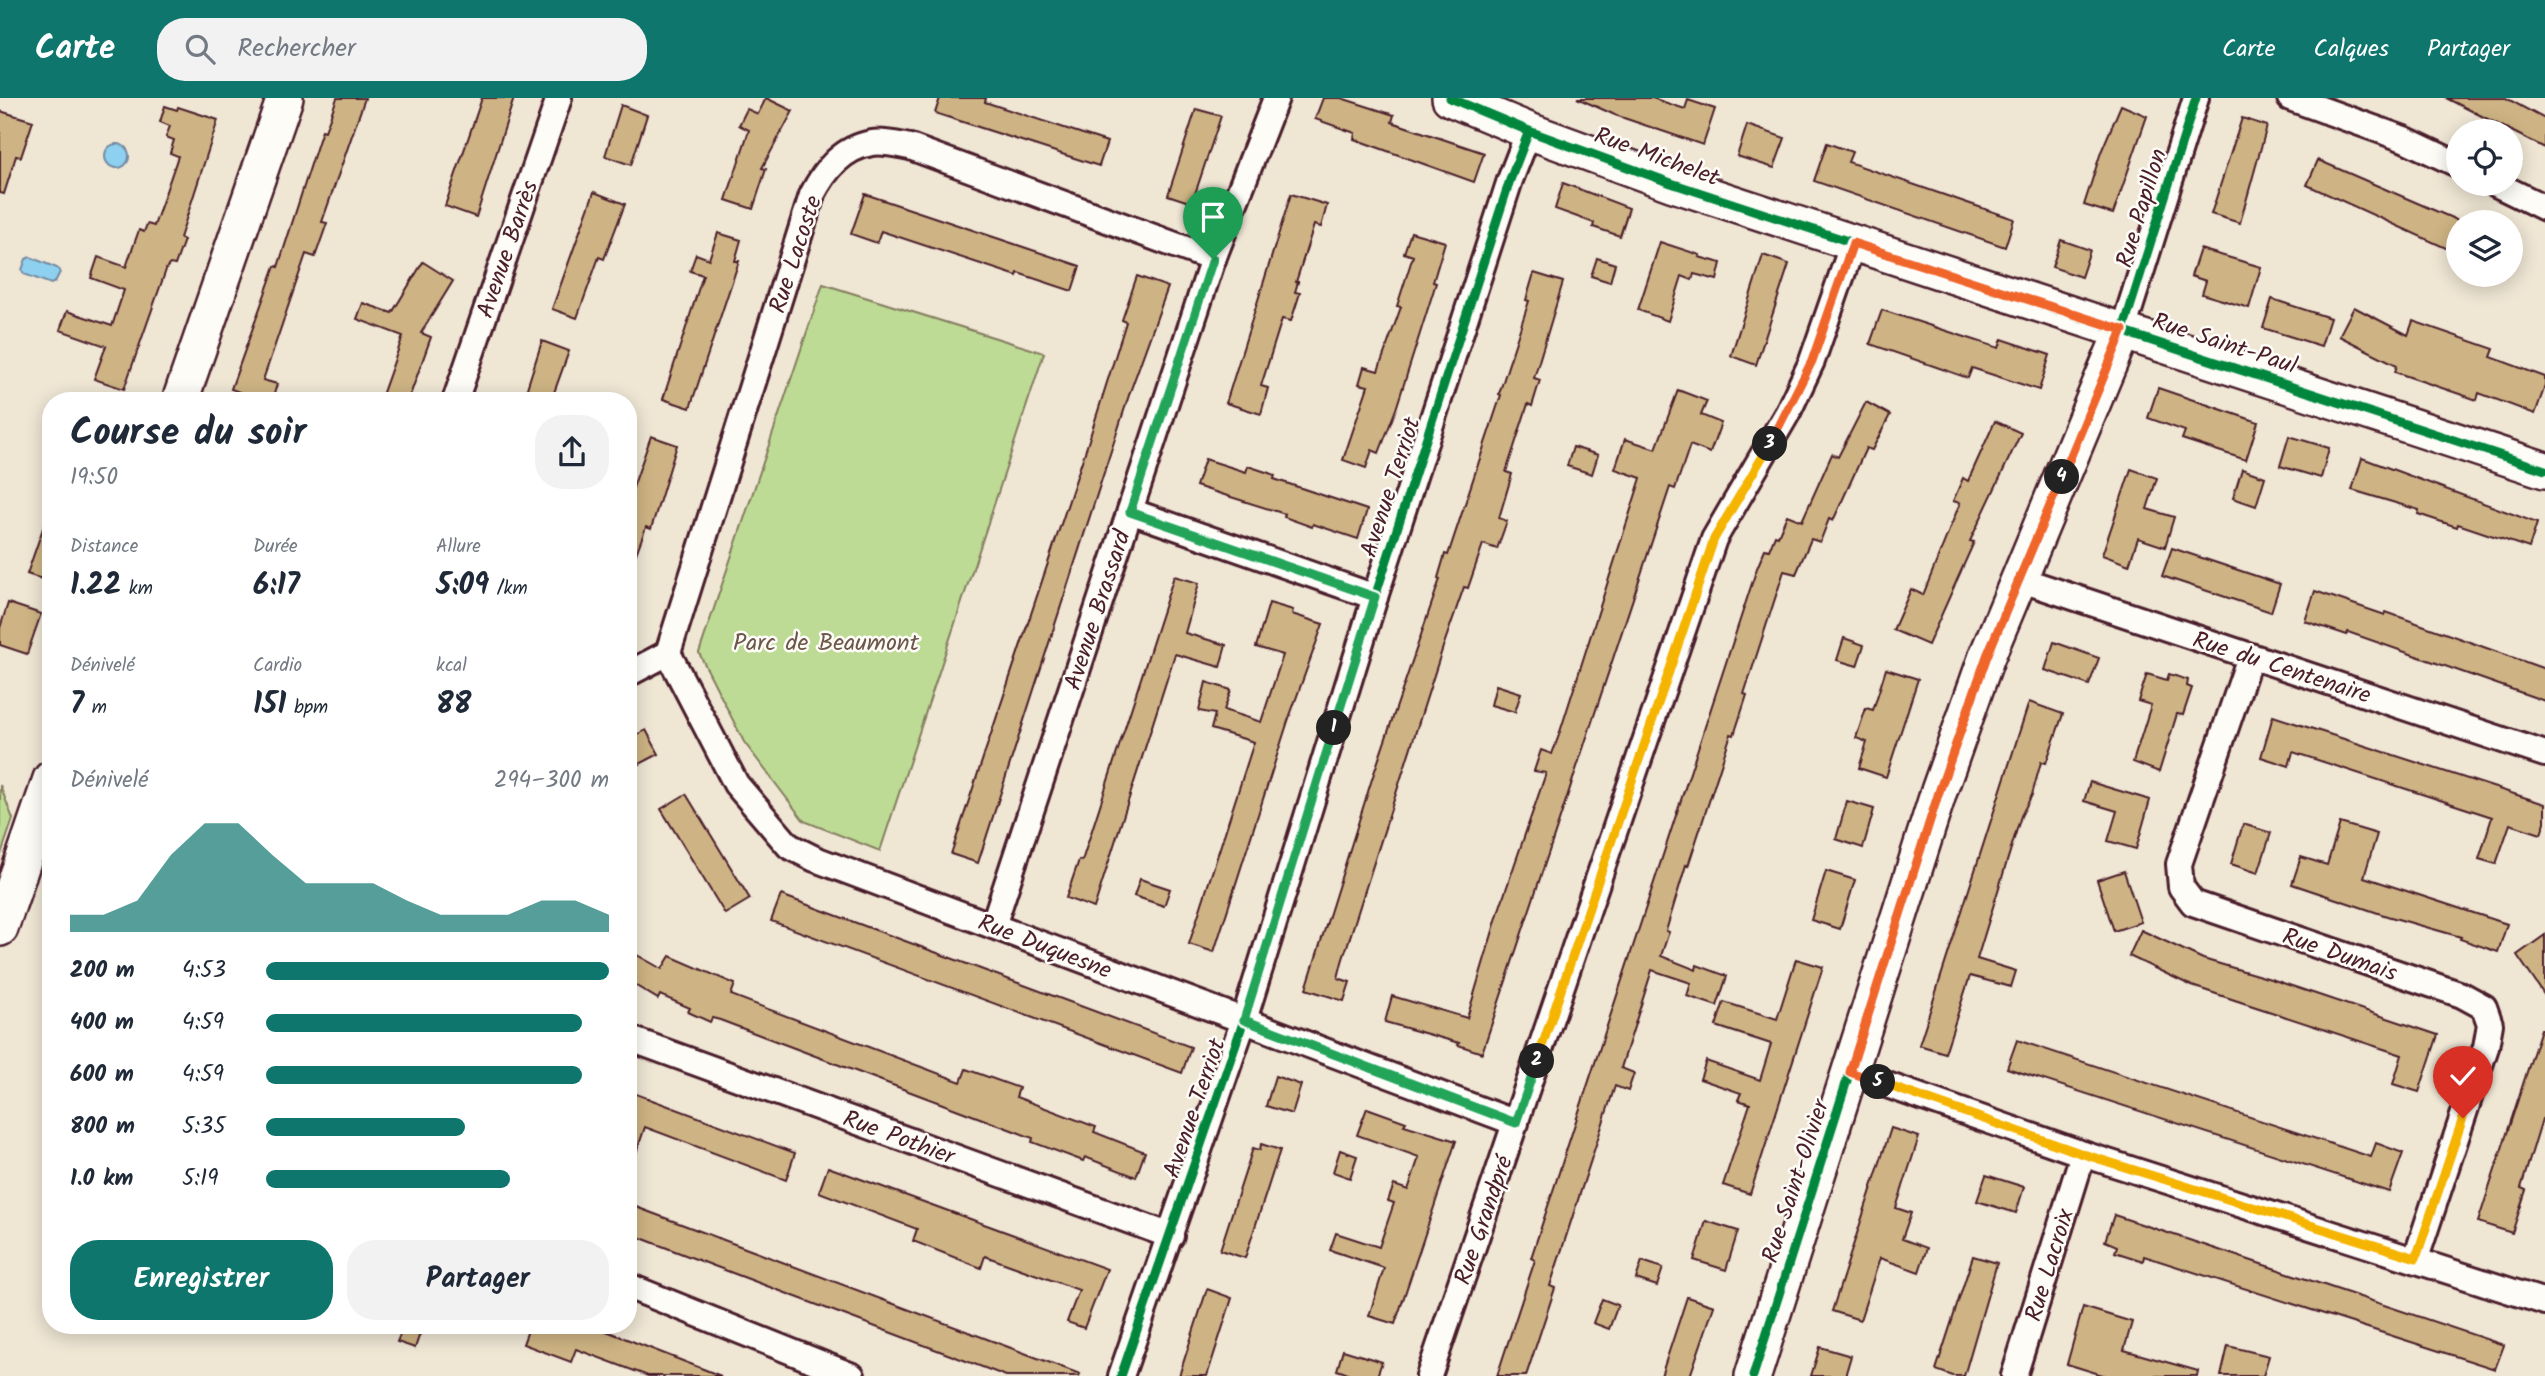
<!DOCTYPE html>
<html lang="fr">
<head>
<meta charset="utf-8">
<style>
  body { margin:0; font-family:Kalam,sans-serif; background:#f2f2f3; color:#1f2937; height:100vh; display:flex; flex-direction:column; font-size:26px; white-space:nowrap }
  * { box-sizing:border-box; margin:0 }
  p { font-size:23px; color:#747a83 }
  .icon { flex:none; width:38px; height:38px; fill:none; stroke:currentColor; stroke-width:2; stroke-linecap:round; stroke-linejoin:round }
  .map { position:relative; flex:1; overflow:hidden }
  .panel { position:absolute; left:42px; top:294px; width:595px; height:942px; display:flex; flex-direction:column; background:#fff; border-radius:28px; box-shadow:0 4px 18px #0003 }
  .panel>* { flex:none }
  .tools { position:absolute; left:2446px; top:21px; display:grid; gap:14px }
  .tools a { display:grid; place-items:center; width:77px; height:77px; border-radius:50%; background:#fff; box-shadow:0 4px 18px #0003; font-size:35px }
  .pin { position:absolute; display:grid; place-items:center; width:60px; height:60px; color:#fff; margin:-72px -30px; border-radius:50% 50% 50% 0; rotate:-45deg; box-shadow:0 0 7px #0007 }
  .pin .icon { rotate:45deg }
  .km { position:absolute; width:35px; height:35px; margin:-18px; border-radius:50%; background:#222; color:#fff; font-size:19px; line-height:35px; text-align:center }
  .round { display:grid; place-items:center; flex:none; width:74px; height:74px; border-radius:28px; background:#f2f2f3 }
  .head { display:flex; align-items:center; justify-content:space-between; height:119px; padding:0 28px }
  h1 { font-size:38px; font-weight:600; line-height:52px }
  .metrics { display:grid; grid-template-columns:repeat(3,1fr); gap:10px; height:119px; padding:7px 28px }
  .metrics div { display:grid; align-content:center }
  .metrics b { font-size:30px; font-weight:600 }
  .metrics small { font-size:19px; font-weight:400 }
  .metrics p { font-size:19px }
  .chart { height:196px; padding:14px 28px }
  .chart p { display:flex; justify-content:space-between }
  .chart svg { width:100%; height:126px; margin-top:7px; fill:#0f766e; opacity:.7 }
  .cta { display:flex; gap:14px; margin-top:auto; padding:14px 28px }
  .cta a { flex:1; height:80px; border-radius:28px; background:#0f766e; color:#fff; font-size:28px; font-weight:600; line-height:80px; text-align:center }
  .cta a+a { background:#f2f2f3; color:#1f2937 }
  ul { padding:0 28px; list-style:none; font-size:23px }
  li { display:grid; grid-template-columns:112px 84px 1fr; align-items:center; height:52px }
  li i { height:18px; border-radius:9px; background:#0f766e }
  header { display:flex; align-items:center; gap:42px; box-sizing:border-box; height:98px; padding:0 35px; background:#0f766e; color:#fff }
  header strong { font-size:33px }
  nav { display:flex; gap:38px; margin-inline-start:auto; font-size:24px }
  .search { width:490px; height:63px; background:#f2f2f3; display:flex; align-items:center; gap:18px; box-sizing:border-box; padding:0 24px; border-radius:28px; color:#747a83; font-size:26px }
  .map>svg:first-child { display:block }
</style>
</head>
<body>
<header>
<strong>Carte</strong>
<div class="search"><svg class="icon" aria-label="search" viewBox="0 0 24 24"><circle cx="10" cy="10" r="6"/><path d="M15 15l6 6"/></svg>Rechercher</div>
<nav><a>Carte</a><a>Calques</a><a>Partager</a></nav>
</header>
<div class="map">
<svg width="2545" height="1278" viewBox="0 0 2545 1278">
  <rect width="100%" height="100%" fill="#efe6d4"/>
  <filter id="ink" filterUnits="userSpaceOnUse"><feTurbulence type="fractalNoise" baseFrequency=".0143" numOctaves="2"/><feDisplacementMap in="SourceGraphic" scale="14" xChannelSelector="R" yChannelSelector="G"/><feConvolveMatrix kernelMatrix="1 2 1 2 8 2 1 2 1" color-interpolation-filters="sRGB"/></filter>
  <g filter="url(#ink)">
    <!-- green -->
    <g fill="#bddb94" stroke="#847d60" stroke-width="2">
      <polygon points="823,186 1044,255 880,753 804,723 744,644 699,555"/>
      <polygon points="0,687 13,721 0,759"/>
    </g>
    <!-- water -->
    <g fill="#8ed0ef" stroke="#7389a1" stroke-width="2">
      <circle cx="117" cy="58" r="12"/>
      <polygon points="30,159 57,170 60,174 55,184 51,186 24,176 22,172 26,161"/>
    </g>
    <!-- building -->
    <g fill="#ceb484" stroke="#4a1f2b" stroke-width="2">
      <polygon points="337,0 365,0 322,124 327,125 315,159 306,156 275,247 263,282 277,286 272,303 264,303 231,291 275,168 278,169 322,32 325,33"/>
      <polygon points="482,0 514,0 476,119 445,108"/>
      <polygon points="766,0 793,13 762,70 766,71 753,111 726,102 749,32 739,27 747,11 758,16"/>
      <polygon points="940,0 986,0 985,4 1107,44 1099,68 935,15"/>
      <polygon points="1323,0 1341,0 1394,17 1392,24 1484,55 1474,84 1354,41 1355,35 1315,21"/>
      <polygon points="1577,0 1652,0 1685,11 1688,2 1715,11 1703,47 1615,17"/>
      <polygon points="2446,0 2506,0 2545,21 2545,50"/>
      <polygon points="621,7 647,17 631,67 605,58"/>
      <polygon points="2121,7 2147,18 2113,116 2084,107 2101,54"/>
      <polygon points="165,8 177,12 178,9 218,22 180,140 184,142 175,167 170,166 167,169 124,291 94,281 106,248 60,232 67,213 112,228 124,192 91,180 98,159 126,169 139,132 144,134 147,126 154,128 178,58 170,55 174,42 166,39 170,28 160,24"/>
      <polygon points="1196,11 1221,18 1192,105 1168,97"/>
      <polygon points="0,13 33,23 21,59 16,58 4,96 0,95"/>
      <polygon points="2242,20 2267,28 2240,125 2211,116"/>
      <polygon points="1747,27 1785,40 1774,70 1737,58"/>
      <polygon points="1827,45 1852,54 1848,64 2014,121 2005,149 1814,83"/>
      <polygon points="2318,62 2459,123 2459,156 2307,87"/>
      <polygon points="1563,85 1629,110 1620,138 1593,129 1594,125 1555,111"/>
      <polygon points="594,94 625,106 604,161 599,159 577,220 552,211"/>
      <polygon points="865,96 1080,168 1072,193 1018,175 1017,178 881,133 877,145 851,136"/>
      <polygon points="1291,96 1327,107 1321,129 1314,127 1296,184 1298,184 1295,194 1300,195 1291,223 1282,221 1261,288 1268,290 1261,316 1226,305"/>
      <polygon points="1411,134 1445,144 1433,184 1436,185 1396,311 1379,355 1372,352 1366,370 1343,362 1368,288 1359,286 1364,269 1378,273 1401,209 1397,208 1413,158 1404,155"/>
      <polygon points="718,135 741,142 735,163 739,163 690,310 663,301 703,177 690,173 696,156 709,161"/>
      <polygon points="2061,142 2090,152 2081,179 2052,169"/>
      <polygon points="1660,144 1700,157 1699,159 1721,165 1717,182 1694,176 1692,182 1682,178 1668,223 1638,212"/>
      <polygon points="2200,151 2261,169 2249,210 2202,196 2206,183 2191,178"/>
      <polygon points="1763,157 1789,166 1756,267 1731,258"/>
      <polygon points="1597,160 1615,166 1610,184 1591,178"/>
      <polygon points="423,164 453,183 421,235 431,239 408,303 380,303 403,238 357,221 363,205 392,215"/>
      <polygon points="1534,175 1563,184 1534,280 1540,282 1532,308 1528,306 1506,374 1512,376 1499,420 1507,423 1497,451 1483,446 1468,490 1464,489 1443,549 1342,864 1338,880 1350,884 1344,903 1306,891 1372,681 1440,481 1438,480 1445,456 1448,457 1501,297 1499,296 1529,203 1526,202"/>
      <polygon points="1137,178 1168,189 1130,294 978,765 951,756 1087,348 1126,224 1122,222"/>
      <polygon points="2272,201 2330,220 2321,248 2263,230"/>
      <polygon points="2354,209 2408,237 2413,223 2494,251 2491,259 2545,279 2545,288 2535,316 2479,295 2477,302 2395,274 2397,267 2339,238"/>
      <polygon points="1882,212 1999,250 2002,241 2050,257 2039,292 1972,270 1968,280 1870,246"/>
      <polygon points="542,243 569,253 551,303 523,303"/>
      <polygon points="2158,290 2258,324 2246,362 2182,341 2185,333 2148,320"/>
      <polygon points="1678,292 1707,303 1701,317 1721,325 1710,355 1690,347 1675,391 1670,389 1482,955 1458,947 1459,945 1385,924 1392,898 1467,920 1500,809 1546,675 1534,673 1541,652 1552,656 1559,637 1641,380 1615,371 1625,341 1656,351"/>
      <polygon points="1866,304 1890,317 1872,352 1866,350 1833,423 1829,421 1820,444 1811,441 1796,476 1784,473 1744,596 1747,597 1734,637 1731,636 1688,768 1686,767 1666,833 1669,834 1661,858 1696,872 1697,867 1727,878 1717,908 1687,898 1691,885 1652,872 1621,970 1634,975 1628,993 1615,988 1550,1188 1555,1190 1526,1278 1497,1278 1535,1162 1531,1160 1757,470 1765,451 1769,452 1775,437 1778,438 1787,417 1802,423 1832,356 1838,359"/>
      <polygon points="1995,323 2021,335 1970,443 1974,444 1928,547 1893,532 1911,491 1923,497 1960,405 1953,403 1963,380 1968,383"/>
      <polygon points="651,338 677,347 651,431 646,429 630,472 628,472 628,404"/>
      <polygon points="2289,338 2329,350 2321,380 2280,368"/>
      <polygon points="1573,349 1598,357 1592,376 1567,368"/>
      <polygon points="2362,360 2537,425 2529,450 2458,426 2457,429 2418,416 2419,412 2352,392"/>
      <polygon points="1205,361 1246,374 1248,368 1275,377 1274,381 1367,412 1358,441 1313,426 1312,429 1284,419 1285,416 1196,388"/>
      <polygon points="2131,371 2157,380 2147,411 2174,419 2165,449 2138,440 2129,467 2102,457"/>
      <polygon points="2242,371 2265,379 2256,408 2233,400"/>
      <polygon points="48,416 51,416 51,484 27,476"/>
      <polygon points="2172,450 2280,486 2271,514 2162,478"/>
      <polygon points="1174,478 1199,485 1185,535 1226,547 1220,569 1175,556 1094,810 1066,800 1079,762 1082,763"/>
      <polygon points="2315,493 2385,517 2386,514 2545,571 2545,603 2348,534 2347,537 2305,523"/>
      <polygon points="8,505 41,516 27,556 0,547 0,530"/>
      <polygon points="1269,505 1293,512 1292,516 1323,526 1288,623 1214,854 1189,846 1254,644 1211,631 1215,616 1199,613 1206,584 1231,592 1224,612 1261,624 1283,557 1256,549"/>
      <polygon points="1844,540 1864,547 1857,568 1837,562"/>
      <polygon points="2054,544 2099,560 2089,587 2045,572"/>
      <polygon points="1886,571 1918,581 1886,679 1859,670 1867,644 1856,640 1866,610 1873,612"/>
      <polygon points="2147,576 2167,582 2169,576 2188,582 2187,588 2192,590 2183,617 2177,616 2159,674 2133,664 2151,607 2138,603"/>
      <polygon points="1496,587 1521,595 1515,614 1491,607"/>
      <polygon points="2029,604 2063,616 2046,665 2041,664 2032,697 2021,718 1977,861 2016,873 2011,889 1970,878 1945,955 1919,947"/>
      <polygon points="2273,618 2545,706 2545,724 2541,736 2510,726 2496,766 2479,761 2492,719 2293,654 2289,668 2261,659"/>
      <polygon points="646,632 659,656 628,672 628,641"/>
      <polygon points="2090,684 2150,702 2136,751 2108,743 2117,713 2084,703"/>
      <polygon points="686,696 750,801 725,816 661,711"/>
      <polygon points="1847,703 1874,711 1863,750 1836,741"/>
      <polygon points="2340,725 2377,736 2364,779 2507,826 2498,854 2460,841 2461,839 2387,818 2292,786 2301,759 2327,767"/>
      <polygon points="2243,726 2271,735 2258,775 2231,766"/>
      <polygon points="1826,773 1855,782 1840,831 1811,822"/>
      <polygon points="2124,773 2141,824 2114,833 2097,782"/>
      <polygon points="1140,781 1170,791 1164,808 1134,798"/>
      <polygon points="781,797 1191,949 1182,975 771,823"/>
      <polygon points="2141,832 2203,861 2274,882 2438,937 2419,994 2393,986 2402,957 2192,888 2129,858"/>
      <polygon points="2545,837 2545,898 2517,857"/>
      <polygon points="628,852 662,871 670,858 735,886 731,897 961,984 966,971 1019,990 1016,999 1096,1029 1094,1034 1145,1054 1136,1079 1085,1059 1083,1063 1032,1044 1033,1040 720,922 712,920 710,924 688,914 690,910 660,897 658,901 628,883"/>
      <polygon points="1796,861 1823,869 1750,1096 1723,1087 1750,1006 1738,1002 1741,995 1700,981 1706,963 1760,982 1771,946 1716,928 1724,904 1777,921"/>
      <polygon points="2541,931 2545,931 2545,1022 2542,1021 2521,1090 2526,1092 2512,1135 2478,1124"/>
      <polygon points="2017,942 2371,1059 2376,1045 2403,1055 2389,1094 2007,970"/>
      <polygon points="1275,978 1301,987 1292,1016 1266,1008"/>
      <polygon points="628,993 795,1055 786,1082 645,1029 631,1070 628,1070"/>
      <polygon points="1367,1010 1406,1024 1404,1027 1456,1043 1395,1226 1369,1218 1384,1170 1330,1152 1336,1135 1379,1149 1394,1105 1388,1103 1394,1087 1408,1092 1419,1059 1357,1037"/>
      <polygon points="1891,1030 1919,1039 1896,1110 1911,1115 1902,1141 1927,1150 1919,1174 1880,1160 1860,1222 1832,1213"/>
      <polygon points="1261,1046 1280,1052 1245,1160 1220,1152 1253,1050 1260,1052"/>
      <polygon points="1340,1052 1357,1058 1350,1080 1333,1074"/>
      <polygon points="828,1069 1107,1171 1084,1230 1067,1224 1079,1192 985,1158 981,1170 913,1143 917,1131 819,1094"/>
      <polygon points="1986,1077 2024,1089 2016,1115 1977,1103"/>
      <polygon points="628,1106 1080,1276 1079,1278 1006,1278 714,1168 628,1135"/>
      <polygon points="2114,1117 2504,1247 2495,1271 2144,1158 2143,1163 2115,1154 2117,1148 2105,1143"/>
      <polygon points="1706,1123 1738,1133 1726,1172 1694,1162"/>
      <polygon points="1973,1158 1997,1165 1964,1278 1953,1278 1936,1272"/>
      <polygon points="1642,1163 1663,1170 1657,1188 1636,1181"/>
      <polygon points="1207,1191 1232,1200 1207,1278 1179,1278"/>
      <polygon points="1687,1199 1714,1208 1690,1278 1661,1278"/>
      <polygon points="1602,1201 1618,1207 1609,1231 1593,1225"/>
      <polygon points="2083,1209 2132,1224 2124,1252 2198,1273 2197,1278 2106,1278 2067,1266"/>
      <polygon points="404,1227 423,1227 415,1250 397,1244"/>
      <polygon points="530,1227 591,1227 721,1278 648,1278 576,1251 571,1264 523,1246"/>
      <polygon points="2228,1248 2269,1258 2263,1278 2221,1278"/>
      <polygon points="1820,1249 1851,1258 1845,1278 1811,1278"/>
      <polygon points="1343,1252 1382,1264 1377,1278 1355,1278 1337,1272"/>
    </g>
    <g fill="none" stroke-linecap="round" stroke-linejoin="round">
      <!-- street casing -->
      <g stroke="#4a1f2b" stroke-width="30">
        <g id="street">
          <polyline points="2290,0 2404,41 2459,67"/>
          <polyline points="2496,86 2545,110"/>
          <polyline points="2123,232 2196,0"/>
          <polyline points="455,303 559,0"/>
          <polyline points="1130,413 1375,499"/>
          <polyline points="2019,481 2545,656"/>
          <polyline points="668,555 736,686 789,748 815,761 1516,1025"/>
          <polyline points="2250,559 2179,766 2181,789 2193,805 2462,897 2484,909 2490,926 2486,949 2416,1160"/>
          <path d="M 628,576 L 668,555 L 812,97 C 825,72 842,50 872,45 C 883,43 899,47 910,49 L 1213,161"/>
          <polyline points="993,828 1213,161 1276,0"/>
          <polyline points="628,940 1171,1138"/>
          <polyline points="1850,974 2083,1056 2545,1204"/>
          <polyline points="628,1188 852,1278"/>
          <polyline points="1121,1278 1244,922 1375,499 1510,82 1529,33"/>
          <polyline points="1429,1278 1714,441 1788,314 1812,263 1853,145"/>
          <polyline points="2014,1278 2083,1056"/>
        </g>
      </g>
      <!-- secondary casing -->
      <g stroke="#4a1f2b" stroke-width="40">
        <g id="secondary">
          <polyline points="1450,0 1529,33 1671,85 2545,372"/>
          <polyline points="180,303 285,0"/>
          <polyline points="0,830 51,681"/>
          <polyline points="1753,1278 1939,693 1987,558 2123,232"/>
        </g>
      </g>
      <!-- street -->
      <use href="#street" stroke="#fdfcf7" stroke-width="24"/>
      <!-- secondary -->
      <use href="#secondary" stroke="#fdfcf7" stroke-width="35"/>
      <!-- cycleway casing -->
      <g stroke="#fdfcf7" stroke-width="13">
        <g id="cycleway">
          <polyline points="1450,0 1529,33 1671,85 2545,372"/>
          <polyline points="1121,1278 1244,922 1375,499 1510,82 1529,33"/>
          <polyline points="1753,1278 1939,693 1987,558 2123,232 2196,0"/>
        </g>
      </g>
      <!-- cycleway -->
      <use href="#cycleway" stroke="#00873e" stroke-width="9"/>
    </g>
  </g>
  <g fill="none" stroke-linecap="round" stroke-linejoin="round" filter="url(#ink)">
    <!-- split-1 casing -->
    <g stroke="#fff" stroke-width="14">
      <polyline id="split-1" points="1213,161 1130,414 1375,499 1334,630"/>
    </g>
    <!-- split-2 casing -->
    <g stroke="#fff" stroke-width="14">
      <polyline id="split-2" points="1334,630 1244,922 1516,1025 1537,963"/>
    </g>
    <!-- split-3 casing -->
    <g stroke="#fff" stroke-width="14">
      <polyline id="split-3" points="1537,963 1714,441 1770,346"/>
    </g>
    <!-- split-4 casing -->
    <g stroke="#fff" stroke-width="14">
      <polyline id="split-4" points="1770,346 1812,263 1853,145 2123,232 2062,379"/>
    </g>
    <!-- split-5 casing -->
    <g stroke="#fff" stroke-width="14">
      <polyline id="split-5" points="1878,984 1850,974 1939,694 1987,558 2062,379"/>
    </g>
    <!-- split-6 casing -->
    <g stroke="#fff" stroke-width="14">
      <polyline id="split-6" points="1878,984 2083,1056 2416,1160 2463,1020"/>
    </g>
    <!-- split-1 -->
    <use href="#split-1" stroke="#22a559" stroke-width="9"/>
    <!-- split-2 -->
    <use href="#split-2" stroke="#22a559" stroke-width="9"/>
    <!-- split-3 -->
    <use href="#split-3" stroke="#f5b400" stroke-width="9"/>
    <!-- split-4 -->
    <use href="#split-4" stroke="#f0652b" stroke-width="9"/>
    <!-- split-5 -->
    <use href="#split-5" stroke="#f0652b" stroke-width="9"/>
    <!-- split-6 -->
    <use href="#split-6" stroke="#f5b400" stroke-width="9"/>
  </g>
  <g text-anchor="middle" stroke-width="5" stroke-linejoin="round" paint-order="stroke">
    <!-- street labels -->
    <g font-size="24" fill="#4a1f2b" stroke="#fdfcf7">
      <text transform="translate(1657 58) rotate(20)" y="8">Rue Michelet</text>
      <text transform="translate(2141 110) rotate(-73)" y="8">Rue Papillon</text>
      <text transform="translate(507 151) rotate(-71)" y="8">Avenue Barrès</text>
      <text transform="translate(795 156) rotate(-72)" y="8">Rue Lacoste</text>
      <text transform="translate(2225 245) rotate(18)" y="8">Rue Saint-Paul</text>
      <text transform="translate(1390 389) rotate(-72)" y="8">Avenue Terriot</text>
      <text transform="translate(1097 512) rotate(-72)" y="8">Avenue Brassard</text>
      <text transform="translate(2282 569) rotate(18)" y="8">Rue du Centenaire</text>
      <text transform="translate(1045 848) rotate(21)" y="8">Rue Duquesne</text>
      <text transform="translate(2340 856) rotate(19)" y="8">Rue Dumais</text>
      <text transform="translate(1194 1010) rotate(-71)" y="8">Avenue Terriot</text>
      <text transform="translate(899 1039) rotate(20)" y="8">Rue Pothier</text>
      <text transform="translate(1795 1083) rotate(-72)" y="8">Rue Saint-Olivier</text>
      <text transform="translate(1483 1122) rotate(-71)" y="8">Rue Grandpré</text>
      <text transform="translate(2049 1167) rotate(-73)" y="8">Rue Lacroix</text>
    </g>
    <!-- park labels -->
    <g font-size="24" fill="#6c574a" stroke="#fdfcf7">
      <text x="826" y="552">Parc de Beaumont</text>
    </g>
  </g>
</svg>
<div class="tools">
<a><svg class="icon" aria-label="locate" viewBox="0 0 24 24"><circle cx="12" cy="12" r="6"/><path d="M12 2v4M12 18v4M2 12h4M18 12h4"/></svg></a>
<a><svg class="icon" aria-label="layers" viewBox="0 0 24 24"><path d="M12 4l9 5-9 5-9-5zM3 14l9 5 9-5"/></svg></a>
</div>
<div class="pin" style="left:1213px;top:161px;background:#1e9e55"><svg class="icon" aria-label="arrive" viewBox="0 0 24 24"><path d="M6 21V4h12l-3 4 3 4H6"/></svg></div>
<div class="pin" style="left:2463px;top:1020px;background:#d93025"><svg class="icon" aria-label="check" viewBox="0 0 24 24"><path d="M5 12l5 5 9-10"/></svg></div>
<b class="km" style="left:1334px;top:630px">1</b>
<b class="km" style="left:1537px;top:963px">2</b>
<b class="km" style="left:1770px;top:346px">3</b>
<b class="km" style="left:2062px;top:379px">4</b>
<b class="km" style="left:1878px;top:984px">5</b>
<section class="panel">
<div class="head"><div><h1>Course du soir</h1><p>19:50</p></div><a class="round"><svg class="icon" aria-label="share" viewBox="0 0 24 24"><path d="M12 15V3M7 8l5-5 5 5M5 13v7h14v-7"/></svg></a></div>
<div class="metrics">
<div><p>Distance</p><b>1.22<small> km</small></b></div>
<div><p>Durée</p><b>6:17</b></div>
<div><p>Allure</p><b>5:09<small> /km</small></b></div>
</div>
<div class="metrics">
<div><p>Dénivelé</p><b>7<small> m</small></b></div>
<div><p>Cardio</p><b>151<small> bpm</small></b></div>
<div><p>kcal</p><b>88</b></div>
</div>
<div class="chart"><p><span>Dénivelé</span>294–300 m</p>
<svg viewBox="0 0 160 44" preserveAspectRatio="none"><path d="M0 44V38L10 38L20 33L30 17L40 6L50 6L60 17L70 27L80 27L90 27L100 33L110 38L120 38L130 38L140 33L150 33L160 38V44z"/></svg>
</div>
<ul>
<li><b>200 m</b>4:53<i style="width:100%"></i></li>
<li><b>400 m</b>4:59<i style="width:92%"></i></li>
<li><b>600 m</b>4:59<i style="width:92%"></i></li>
<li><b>800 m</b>5:35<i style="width:58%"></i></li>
<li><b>1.0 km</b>5:19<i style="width:71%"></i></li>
</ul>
<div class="cta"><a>Enregistrer</a><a>Partager</a></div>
</section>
</div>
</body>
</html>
